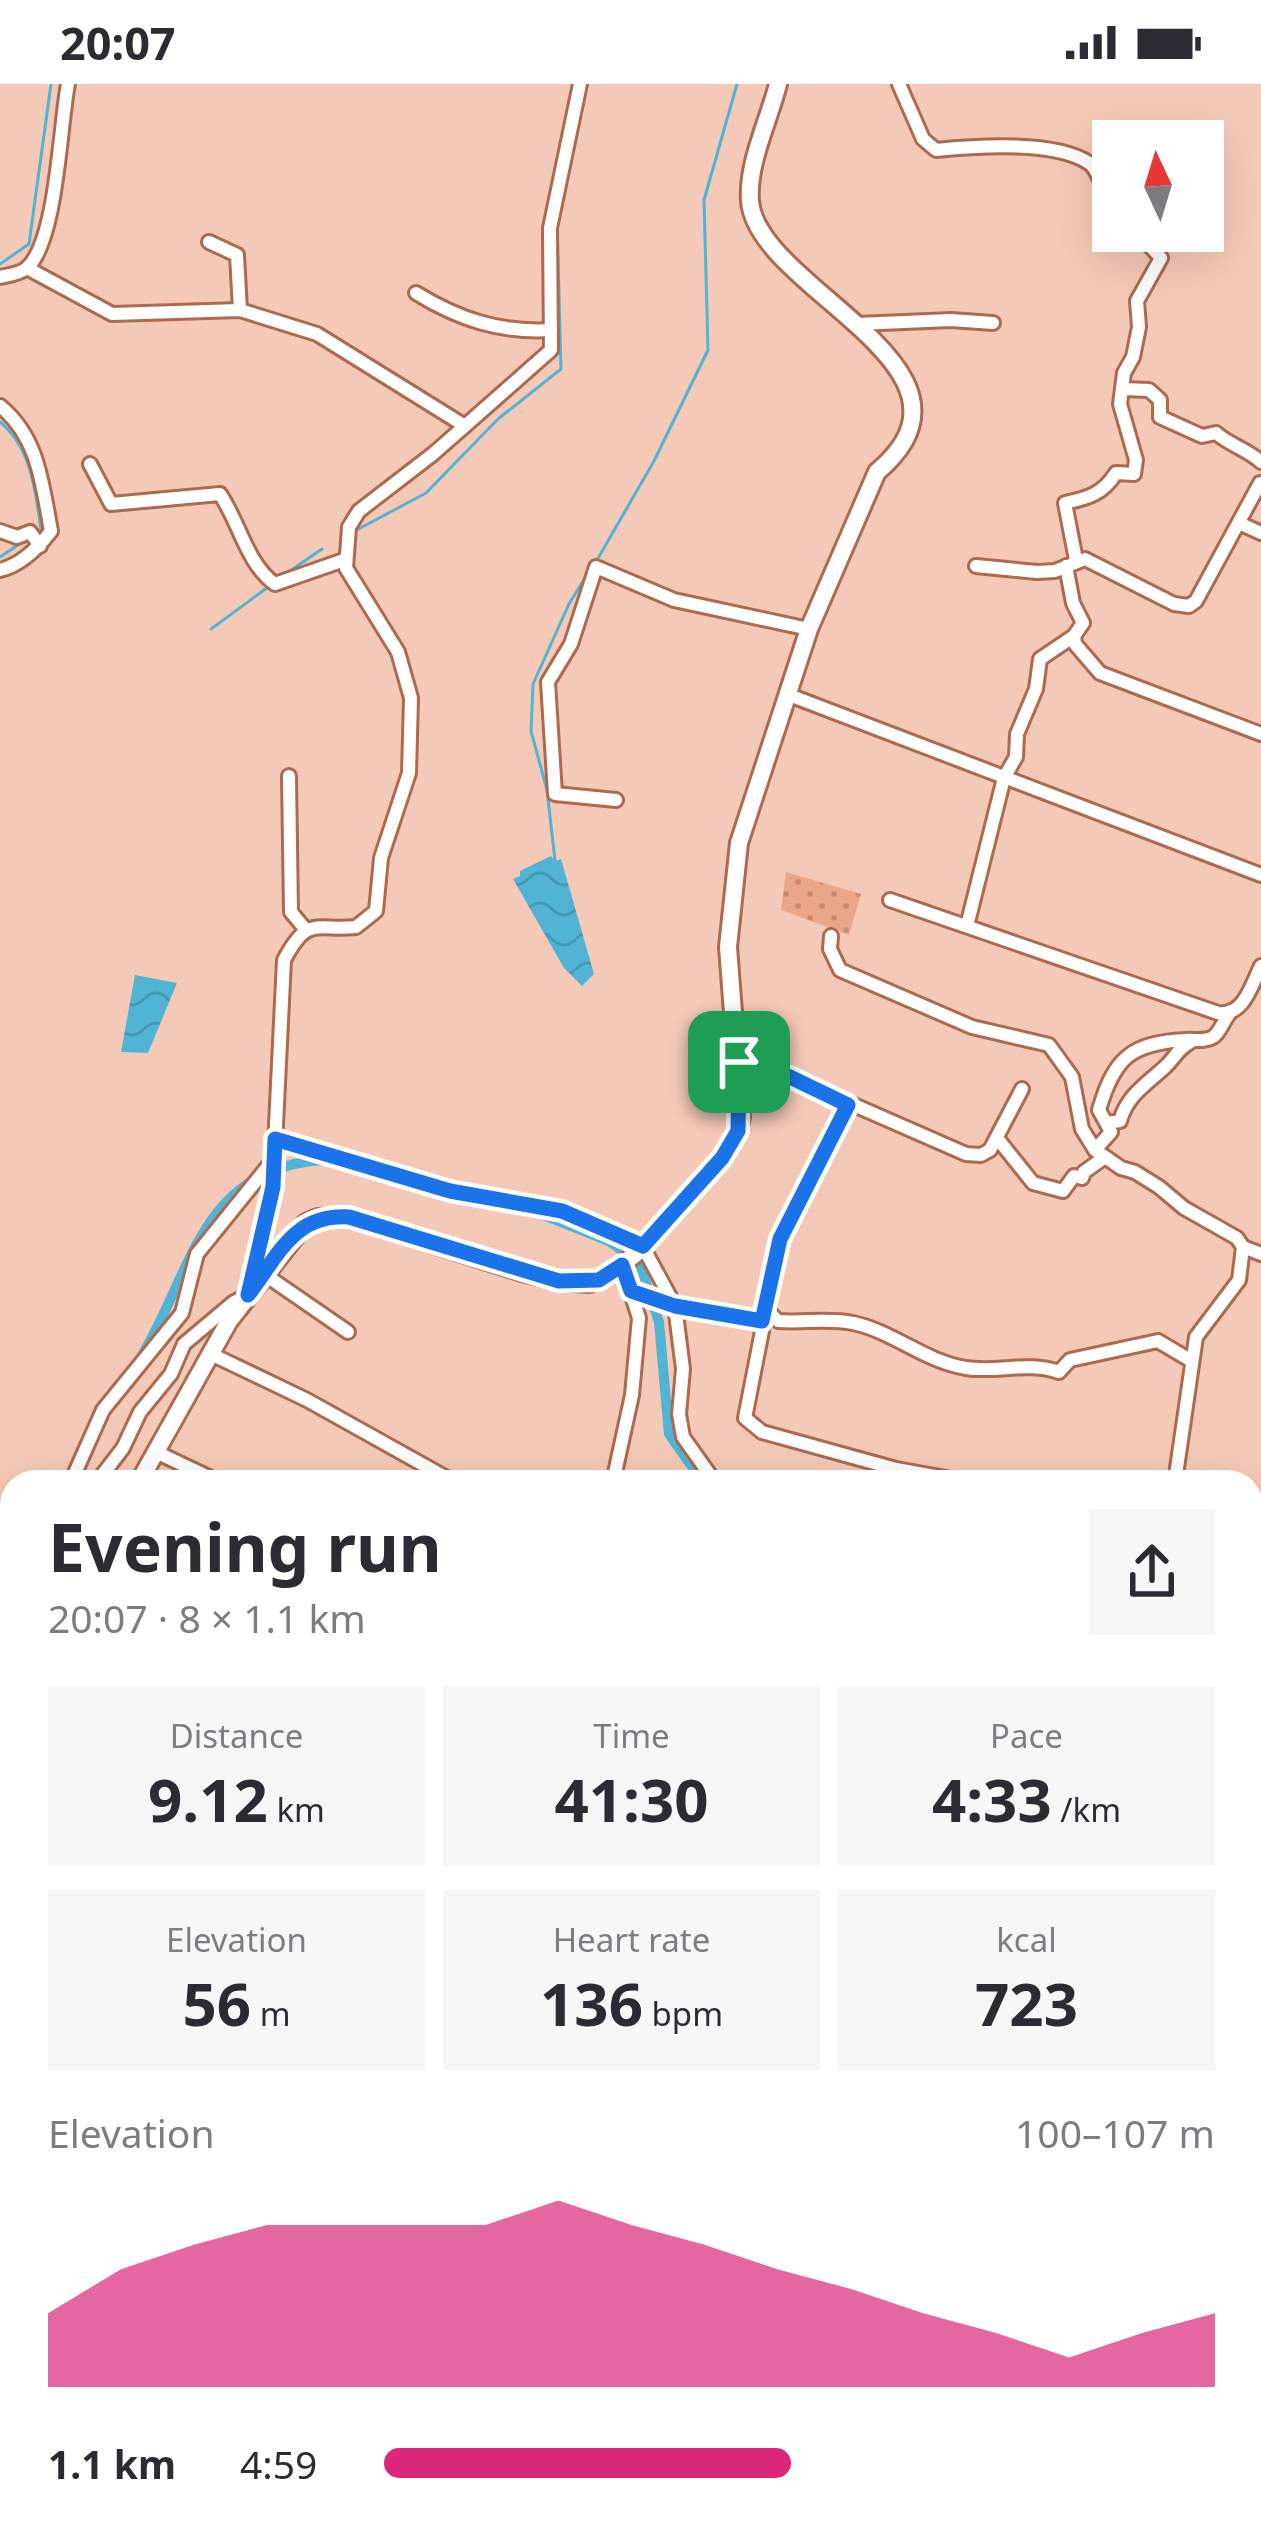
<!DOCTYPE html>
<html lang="en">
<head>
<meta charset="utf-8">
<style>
  body { margin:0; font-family:"Noto Sans",sans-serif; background:#f7f7f7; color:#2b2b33; height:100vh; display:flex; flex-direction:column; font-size:45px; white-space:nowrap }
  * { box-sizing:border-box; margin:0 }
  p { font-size:39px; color:#7c7c81 }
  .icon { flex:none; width:66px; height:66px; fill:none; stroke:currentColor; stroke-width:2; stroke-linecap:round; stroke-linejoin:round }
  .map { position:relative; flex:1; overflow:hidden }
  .side { position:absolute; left:0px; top:1386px; width:1263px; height:1065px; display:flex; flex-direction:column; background:#fff; border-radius:36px 36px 0 0; box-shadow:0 12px 48px #0002 }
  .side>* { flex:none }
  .needle { width:78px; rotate:356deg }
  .controls { position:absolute; left:1092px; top:36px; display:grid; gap:24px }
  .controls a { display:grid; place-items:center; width:132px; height:132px; border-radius:0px; background:#fff; box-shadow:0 12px 48px #0002; font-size:60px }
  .pin { position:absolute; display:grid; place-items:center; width:102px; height:102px; color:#fff; margin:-51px; border-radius:24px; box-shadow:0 6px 18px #0006 }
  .round { display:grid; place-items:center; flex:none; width:126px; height:126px; border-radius:0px; background:#f7f7f7 }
  .head { display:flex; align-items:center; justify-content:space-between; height:204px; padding:0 48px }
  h1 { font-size:66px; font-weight:700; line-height:90px }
  .metrics { display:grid; grid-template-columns:repeat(3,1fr); gap:18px; height:204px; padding:12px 48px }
  .metrics div { display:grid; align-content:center; border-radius:0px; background:#f7f7f7; text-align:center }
  .metrics b { font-size:60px; font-weight:700 }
  .metrics small { font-size:33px; font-weight:400 }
  .metrics p { font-size:33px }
  .chart { height:336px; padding:24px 48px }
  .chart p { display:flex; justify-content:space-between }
  .chart svg { width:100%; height:216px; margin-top:12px; fill:#db2777; opacity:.7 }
  ul { padding:0 48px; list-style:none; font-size:39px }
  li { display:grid; grid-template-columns:192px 144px 1fr; align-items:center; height:90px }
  li i { height:30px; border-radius:15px; background:#db2777 }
  .status { display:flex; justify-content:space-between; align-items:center; height:84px; padding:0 60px; background:#fff; direction:ltr }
  .status svg { height:33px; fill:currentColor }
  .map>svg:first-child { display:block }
</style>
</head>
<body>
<div class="status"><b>20:07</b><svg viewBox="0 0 49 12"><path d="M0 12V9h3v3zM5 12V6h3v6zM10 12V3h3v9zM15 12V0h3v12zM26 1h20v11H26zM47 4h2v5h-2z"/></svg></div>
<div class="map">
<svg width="1261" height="2450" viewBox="0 0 1261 2450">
  <defs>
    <pattern id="park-dots" width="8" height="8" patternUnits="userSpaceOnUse" patternTransform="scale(3)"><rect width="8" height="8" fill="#eba589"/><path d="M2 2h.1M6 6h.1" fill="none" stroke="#c98d74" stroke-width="1.8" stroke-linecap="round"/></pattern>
    <pattern id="water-waves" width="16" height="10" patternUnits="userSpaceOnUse" patternTransform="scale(3)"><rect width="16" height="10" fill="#51b4d4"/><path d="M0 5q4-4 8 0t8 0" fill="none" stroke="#4699b4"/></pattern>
  </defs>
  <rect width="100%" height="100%" fill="#f5c9b7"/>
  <!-- park -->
  <polygon fill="url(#park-dots)" points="786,788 861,810 849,851 781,826"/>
  <!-- water -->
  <g fill="url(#water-waves)">
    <polygon points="551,772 555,777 561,775 594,890 582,902 564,884 513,795 520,792 520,787"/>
    <polygon points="135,891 177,899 148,969 121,968"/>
  </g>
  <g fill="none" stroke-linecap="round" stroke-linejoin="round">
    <!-- stream -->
    <g stroke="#51b4d4" stroke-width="3">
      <polyline points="0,180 29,160 51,0"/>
      <path d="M 0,338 C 32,364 35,407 41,445 L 36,448"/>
      <polyline points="351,449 426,409 498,335 561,285 557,137"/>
      <polyline points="0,473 24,457"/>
      <polyline points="597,476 654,377 708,266 704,116 737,0"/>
      <polyline points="284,491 322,465"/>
      <polyline points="211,545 271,501"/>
      <polyline points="555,776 547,706 531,647 533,600 569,520 588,489"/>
    </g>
    <!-- canal -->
    <g stroke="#51b4d4" stroke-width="10">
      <polyline points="474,1117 541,1130 609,1157 640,1180 659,1238 669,1350 703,1398"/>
      <path d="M 141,1273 C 193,1187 200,1085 322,1076 L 450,1112"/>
      <polyline points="0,1457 12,1452"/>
      <polyline points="1251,2084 1261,2080"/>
      <polyline points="967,2439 979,2450"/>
      <polyline points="1108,2450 1116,2439"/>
    </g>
    <!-- street casing -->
    <g stroke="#ac6a4f" stroke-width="18">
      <g id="street">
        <path d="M 899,0 L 923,55 L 936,66 C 976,62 1055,56 1089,79 C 1101,87 1099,105 1113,119"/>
        <polyline points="209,158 237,171 240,226"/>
        <polyline points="27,184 112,230 240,226 317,250 465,342"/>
        <path d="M 0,193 C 8,191 20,190 27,184 C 57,157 60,40 68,0"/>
        <path d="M 416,209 C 458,235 500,249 551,246"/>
        <polyline points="857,240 951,236 993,239"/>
        <path d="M 1122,305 L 1149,306 L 1160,316 L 1160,333 L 1202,352 L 1216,349 C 1231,362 1247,365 1261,378"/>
        <path d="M 0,322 C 39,354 42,400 51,447 C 38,464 21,481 0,486"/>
        <path d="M 90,380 L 111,420 L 220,410 C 240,440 247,480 275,500 L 344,476"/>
        <polyline points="1239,439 1261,449"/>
        <polyline points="0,447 17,453 30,448 40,462"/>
        <path d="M 1076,476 L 1065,419 C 1088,414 1103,410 1116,389 L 1134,390 L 1136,376 L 1120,320 L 1124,289 L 1133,273 L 1139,243 L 1137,217 L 1161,174 L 1136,147"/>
        <polyline points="976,482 1037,488 1055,487 1085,475 1174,520 1189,522 1196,517 1260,399"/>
        <polyline points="1074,552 1075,560 1100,589 1261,650"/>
        <polyline points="789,611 1261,791"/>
        <polyline points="289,692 291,828 306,846"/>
        <polyline points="616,716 555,710 548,598 571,560 596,483 674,516 809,545"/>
        <path d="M 890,816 L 1218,929 C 1244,932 1251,902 1261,882"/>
        <polyline points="967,842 1004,694 1016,673 1017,650 1036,605 1040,575 1074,552 1083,539 1073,519 1066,482"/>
        <polyline points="831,852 830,865 840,886 972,943 1049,961 1072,993 1082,1045 1095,1066 1121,1084 1135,1088 1159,1103 1184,1124 1237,1154 1243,1163 1239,1196 1196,1253 1175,1398"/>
        <polyline points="739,978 790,993 966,1070 981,1071 990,1066 1022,1005"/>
        <polyline points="848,1021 780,1155 745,1334 762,1348 896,1385 968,1398"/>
        <path d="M 1107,1039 L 1120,1037 C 1127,1012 1146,1000 1164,984 C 1176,973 1176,966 1192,957"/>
        <polyline points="997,1054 1033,1099 1063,1107 1074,1092 1082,1094 1084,1088 1105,1073"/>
        <polyline points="275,1055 450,1107 562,1127 643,1163 675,1222 683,1285 679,1330 683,1353 715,1398"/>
        <path d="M 1095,1066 L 1111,1048 L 1099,1026 C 1114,974 1131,959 1185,956 C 1194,955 1205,958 1213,953 C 1220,949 1223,937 1229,930"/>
        <polyline points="1243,1163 1261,1170"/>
        <polyline points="264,1190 348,1248"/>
        <polyline points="631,1207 675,1222 762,1237"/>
        <path d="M 765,1224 L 778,1237 C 803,1239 828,1234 853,1239 C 892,1247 926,1278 966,1284 C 998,1289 1028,1277 1059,1288 L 1070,1276 L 1158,1257 L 1190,1276"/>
        <polyline points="211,1270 307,1316 454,1398"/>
        <polyline points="156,1368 219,1398"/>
        <polyline points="71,1398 103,1326 182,1229 197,1170 273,1076"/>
        <path d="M 97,1398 L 123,1364 L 140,1328 L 171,1290 L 184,1260 L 234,1218 L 248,1211 L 273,1103 L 284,876 C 308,831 315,847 356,843 L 376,827 L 381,774 L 409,689 L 411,614 L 398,568 L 346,484 L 349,443 L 359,427 L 433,370 L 551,266 L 550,144 L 580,0"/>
        <polyline points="613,1398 632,1311 639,1234 622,1181"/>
        <polyline points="0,1475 12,1465"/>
        <polyline points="1251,1490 1261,1463"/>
        <polyline points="1251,2102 1261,2095"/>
        <polyline points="0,2173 12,2179"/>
        <polyline points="319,2439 320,2450"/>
        <polyline points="982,2439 992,2450"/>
        <polyline points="545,2450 546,2439"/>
        <polyline points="639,2450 640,2439"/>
        <polyline points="1096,2450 1106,2439"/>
      </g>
    </g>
    <!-- secondary casing -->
    <g stroke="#ac6a4f" stroke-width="22">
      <g id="secondary">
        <path d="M 139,1398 L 229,1237 L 306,1139 L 318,1134 L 348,1133 L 522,1188 L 559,1197 L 589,1199 L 611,1190 L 640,1166 L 723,1074 L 738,1047 L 741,1033 L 728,863 L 739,759 L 809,545 L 877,388 C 1002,283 757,206 750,117 C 747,80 769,36 778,0"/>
        <polyline points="0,1551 12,1560"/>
        <polyline points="0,1643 12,1623"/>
        <polyline points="0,1673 12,1679"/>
        <polyline points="402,2439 406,2450"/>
        <polyline points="719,2439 729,2450"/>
      </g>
    </g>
    <!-- highway casing -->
    <g stroke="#ac6a4f" stroke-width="27">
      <g id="highway">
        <polyline points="0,1565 12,1574"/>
        <polyline points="0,1588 12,1597"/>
        <polyline points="1251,2126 1261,2129"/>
        <polyline points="1251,2145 1261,2148"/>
      </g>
    </g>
    <!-- street -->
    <use href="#street" stroke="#fff" stroke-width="12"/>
    <!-- secondary -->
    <use href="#secondary" stroke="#fff" stroke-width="16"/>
    <!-- highway -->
    <use href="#highway" stroke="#fff" stroke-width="21"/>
  </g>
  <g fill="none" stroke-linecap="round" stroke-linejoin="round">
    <!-- route casing -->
    <g stroke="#fff" stroke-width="24">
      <path id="route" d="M 739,978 L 790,993 L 848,1021 L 780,1155 L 762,1237 L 675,1222 L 631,1207 L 622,1181 L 599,1196 L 559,1197 L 349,1133 C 293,1130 279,1171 248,1211 L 273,1103 L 275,1055 L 450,1107 L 562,1127 L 643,1162 L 722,1074 L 738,1047 Z"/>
    </g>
    <!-- route -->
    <use href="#route" stroke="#1a73e8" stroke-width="15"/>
  </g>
</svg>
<div class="controls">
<a><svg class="needle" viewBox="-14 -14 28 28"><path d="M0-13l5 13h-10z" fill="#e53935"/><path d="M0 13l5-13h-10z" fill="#7c7c81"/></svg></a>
</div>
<div class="pin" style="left:739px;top:978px;background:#1e9e55"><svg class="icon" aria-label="arrive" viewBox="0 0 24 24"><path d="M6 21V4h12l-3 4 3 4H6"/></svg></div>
<section class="side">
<div class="head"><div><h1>Evening run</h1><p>20:07 · 8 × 1.1 km</p></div><a class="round"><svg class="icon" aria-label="share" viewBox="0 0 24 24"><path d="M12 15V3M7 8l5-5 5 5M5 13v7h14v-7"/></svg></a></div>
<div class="metrics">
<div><p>Distance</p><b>9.12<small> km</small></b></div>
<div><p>Time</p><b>41:30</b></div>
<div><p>Pace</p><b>4:33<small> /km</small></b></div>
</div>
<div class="metrics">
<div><p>Elevation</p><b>56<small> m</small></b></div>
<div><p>Heart rate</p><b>136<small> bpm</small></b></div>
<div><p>kcal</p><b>723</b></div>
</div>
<div class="chart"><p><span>Elevation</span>100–107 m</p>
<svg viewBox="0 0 160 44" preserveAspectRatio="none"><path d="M0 44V29L10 20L20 15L30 11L40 11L50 11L60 11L70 6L80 11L90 15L100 20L110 24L120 29L130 33L140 38L150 33L160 29V44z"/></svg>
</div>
<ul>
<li><b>1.1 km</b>4:59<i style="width:49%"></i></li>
</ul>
</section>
</div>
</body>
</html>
